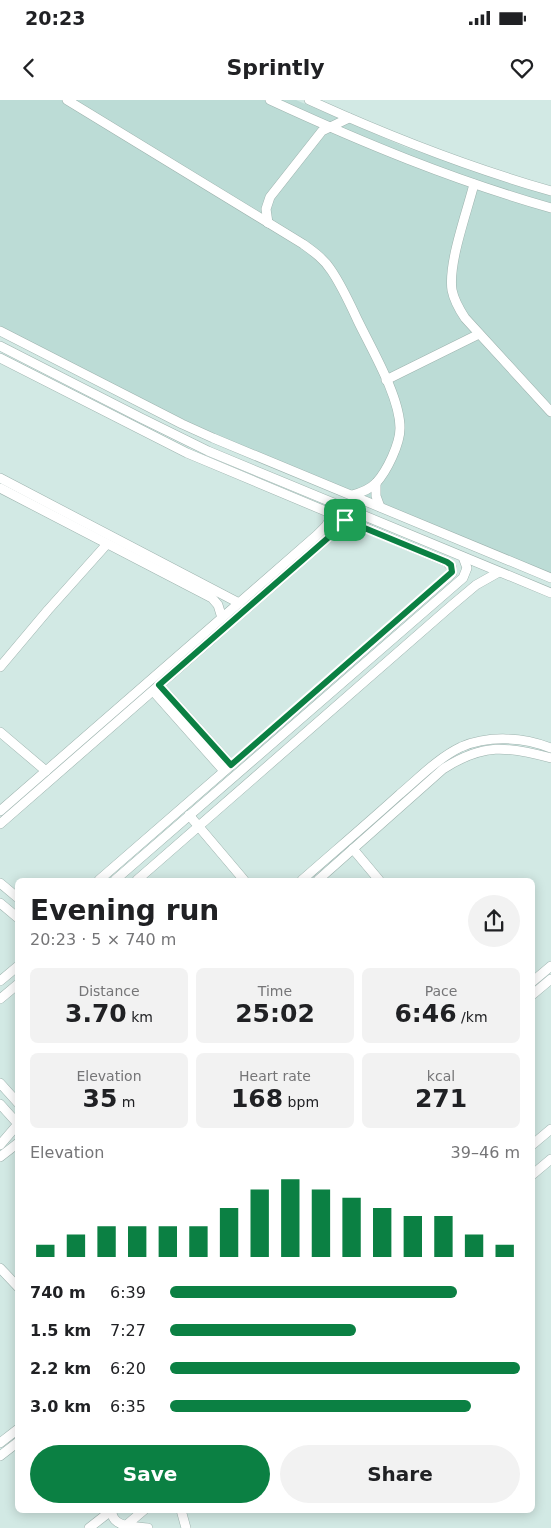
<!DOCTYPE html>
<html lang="en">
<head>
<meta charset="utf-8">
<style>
  body { margin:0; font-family:"DejaVu Sans",sans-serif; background:#f2f2f2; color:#202124; height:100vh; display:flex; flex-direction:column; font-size:19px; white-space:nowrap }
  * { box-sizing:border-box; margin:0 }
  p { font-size:16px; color:#757577 }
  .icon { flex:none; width:28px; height:28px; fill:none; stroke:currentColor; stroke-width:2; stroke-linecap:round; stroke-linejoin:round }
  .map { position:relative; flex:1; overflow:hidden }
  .sheet { position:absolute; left:15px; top:778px; width:520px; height:635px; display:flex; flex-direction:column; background:#fff; border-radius:8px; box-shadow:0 2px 12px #0003 }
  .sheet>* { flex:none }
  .pin { position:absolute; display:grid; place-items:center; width:42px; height:42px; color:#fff; margin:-21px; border-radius:10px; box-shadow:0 2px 8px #0006 }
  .round { display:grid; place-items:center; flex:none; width:52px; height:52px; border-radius:26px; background:#f2f2f2 }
  .overview { display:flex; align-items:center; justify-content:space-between; height:85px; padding:0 15px }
  h1 { font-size:28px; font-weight:800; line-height:38px }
  .figures { display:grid; grid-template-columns:repeat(3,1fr); gap:8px; height:85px; padding:5px 15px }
  .figures div { display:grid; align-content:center; border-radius:8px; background:#f2f2f2; text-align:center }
  .figures b { font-size:25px; font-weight:800 }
  .figures small { font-size:14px; font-weight:400 }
  .figures p { font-size:14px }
  .chart { height:140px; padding:10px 15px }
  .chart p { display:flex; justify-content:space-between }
  .chart svg { width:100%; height:90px; margin-top:5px; stroke:#0b8043; stroke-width:6 }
  .button { display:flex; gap:10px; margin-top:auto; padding:10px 15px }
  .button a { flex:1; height:58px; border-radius:30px; background:#0b8043; color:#fff; font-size:20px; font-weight:800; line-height:58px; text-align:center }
  .button a+a { background:#f2f2f2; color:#202124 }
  ul { padding:0 15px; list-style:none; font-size:16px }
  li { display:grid; grid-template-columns:80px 60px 1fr; align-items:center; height:38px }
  li i { height:12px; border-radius:6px; background:#0b8043 }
  .status { display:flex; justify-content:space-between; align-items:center; height:35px; padding:0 25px; background:#fff; direction:ltr }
  .status svg { height:14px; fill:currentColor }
  header { display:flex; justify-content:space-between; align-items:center; height:65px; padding:0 15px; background:#fff; font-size:22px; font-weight:800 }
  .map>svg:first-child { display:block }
</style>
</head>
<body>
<div class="status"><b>20:23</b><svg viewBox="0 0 49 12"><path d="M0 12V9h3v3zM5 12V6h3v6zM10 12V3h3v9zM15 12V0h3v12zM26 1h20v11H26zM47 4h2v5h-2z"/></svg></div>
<header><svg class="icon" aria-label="back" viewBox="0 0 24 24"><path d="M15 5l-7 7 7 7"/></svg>Sprintly<svg class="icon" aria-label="heart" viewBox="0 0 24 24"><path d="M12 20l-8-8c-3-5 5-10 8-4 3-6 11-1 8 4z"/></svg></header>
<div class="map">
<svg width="551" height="1428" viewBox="0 0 551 1428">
  <rect width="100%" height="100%" fill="#d2e9e4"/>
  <!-- built -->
  <polygon fill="#bcdcd6" points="0,0 296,0 405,47 518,86 551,95 551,482 279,369 0,230"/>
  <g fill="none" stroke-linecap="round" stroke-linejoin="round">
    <!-- minor casing -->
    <g stroke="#9db3ae" stroke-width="10">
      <g id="minor">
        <path d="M 67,0 L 303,144 C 314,152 324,159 331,170 C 342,186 350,204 358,221 C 372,250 400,297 400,328 C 400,344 387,371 376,383 C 370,389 360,393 352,395"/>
        <path d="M 270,0 C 363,43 453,80 551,108"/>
        <path d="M 309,0 C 388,36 467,67 551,91"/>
        <path d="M 474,84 C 467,112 448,163 452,190 C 454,200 459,209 465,218 L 551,312"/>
        <polyline points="268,123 266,109 270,97 322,31 349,18"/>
        <polyline points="0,231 182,324 213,338 551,478"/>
        <polyline points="0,246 141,318 208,351 551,493"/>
        <polyline points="0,258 187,353 447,462 452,468 452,473 449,476 99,780"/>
        <polyline points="386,280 479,234"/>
        <polyline points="0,378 239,503"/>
        <polyline points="376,383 376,396 380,407"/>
        <polyline points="0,388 212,498 218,505 222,518"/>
        <polyline points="0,567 48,510 107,444"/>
        <polyline points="159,585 231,665"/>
        <polyline points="153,591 224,671"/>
        <polyline points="0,632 46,671"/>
        <polyline points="0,711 317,435 326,426 333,415"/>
        <polyline points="189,715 244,780"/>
        <polyline points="0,724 329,437 345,420"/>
        <polyline points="353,749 379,780"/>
        <polyline points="115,780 463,478 467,468 463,457"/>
        <polyline points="137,780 451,506 476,485 499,472"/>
        <path d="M 302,780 C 335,751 368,723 400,694 C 419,678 438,658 461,647 C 489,635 523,637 551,648"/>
        <path d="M 318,780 L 443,669 C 483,643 507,646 551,658"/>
        <polyline points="0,783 18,798"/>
        <polyline points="0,803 18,818"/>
        <polyline points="0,881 18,866"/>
        <polyline points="532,882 551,866"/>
        <polyline points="532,895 551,879"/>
        <polyline points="0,899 18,884"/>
        <polyline points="0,983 18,1003"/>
        <polyline points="0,1004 18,1024 0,1045"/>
        <polyline points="532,1045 551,1029"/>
        <polyline points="0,1057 18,1043"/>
        <polyline points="532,1075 551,1059"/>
        <polyline points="0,1168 18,1187"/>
        <polyline points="0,1343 18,1329"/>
        <polyline points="0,1356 18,1342"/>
        <path d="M 112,1410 C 111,1428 134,1426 148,1428"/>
        <polyline points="181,1410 186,1428"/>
        <polyline points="89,1428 112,1410"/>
        <polyline points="123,1428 144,1410"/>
      </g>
    </g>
    <!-- minor -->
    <use href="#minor" stroke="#fff" stroke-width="9"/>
  </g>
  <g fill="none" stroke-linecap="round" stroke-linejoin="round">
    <!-- route casing -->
    <g stroke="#fff" stroke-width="10">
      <polygon id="route" points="345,420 447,462 451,465 452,472 231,665 159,585 329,437"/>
    </g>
    <!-- route -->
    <use href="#route" stroke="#0b8043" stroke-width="6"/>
  </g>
</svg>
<div class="pin" style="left:345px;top:420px;background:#1e9e55"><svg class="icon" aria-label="arrive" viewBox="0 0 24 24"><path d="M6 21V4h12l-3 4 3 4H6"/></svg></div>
<section class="sheet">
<div class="overview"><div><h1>Evening run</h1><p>20:23 · 5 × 740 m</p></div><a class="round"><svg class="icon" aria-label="share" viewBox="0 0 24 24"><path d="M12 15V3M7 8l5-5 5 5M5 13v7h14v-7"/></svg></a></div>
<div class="figures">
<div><p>Distance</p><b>3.70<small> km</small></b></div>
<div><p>Time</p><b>25:02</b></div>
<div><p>Pace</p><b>6:46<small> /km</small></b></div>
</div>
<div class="figures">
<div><p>Elevation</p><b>35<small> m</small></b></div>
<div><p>Heart rate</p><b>168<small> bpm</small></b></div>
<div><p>kcal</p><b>271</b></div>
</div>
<div class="chart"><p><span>Elevation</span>39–46 m</p>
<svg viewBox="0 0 160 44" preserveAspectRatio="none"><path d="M5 44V38M15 44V33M25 44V29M35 44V29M45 44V29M55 44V29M65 44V20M75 44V11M85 44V6M95 44V11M105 44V15M115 44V20M125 44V24M135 44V24M145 44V33M155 44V38"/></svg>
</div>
<ul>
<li><b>740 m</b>6:39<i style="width:82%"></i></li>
<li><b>1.5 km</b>7:27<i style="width:53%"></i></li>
<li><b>2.2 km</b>6:20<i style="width:100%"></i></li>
<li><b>3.0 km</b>6:35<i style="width:86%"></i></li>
</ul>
<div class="button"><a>Save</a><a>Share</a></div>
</section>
</div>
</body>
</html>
